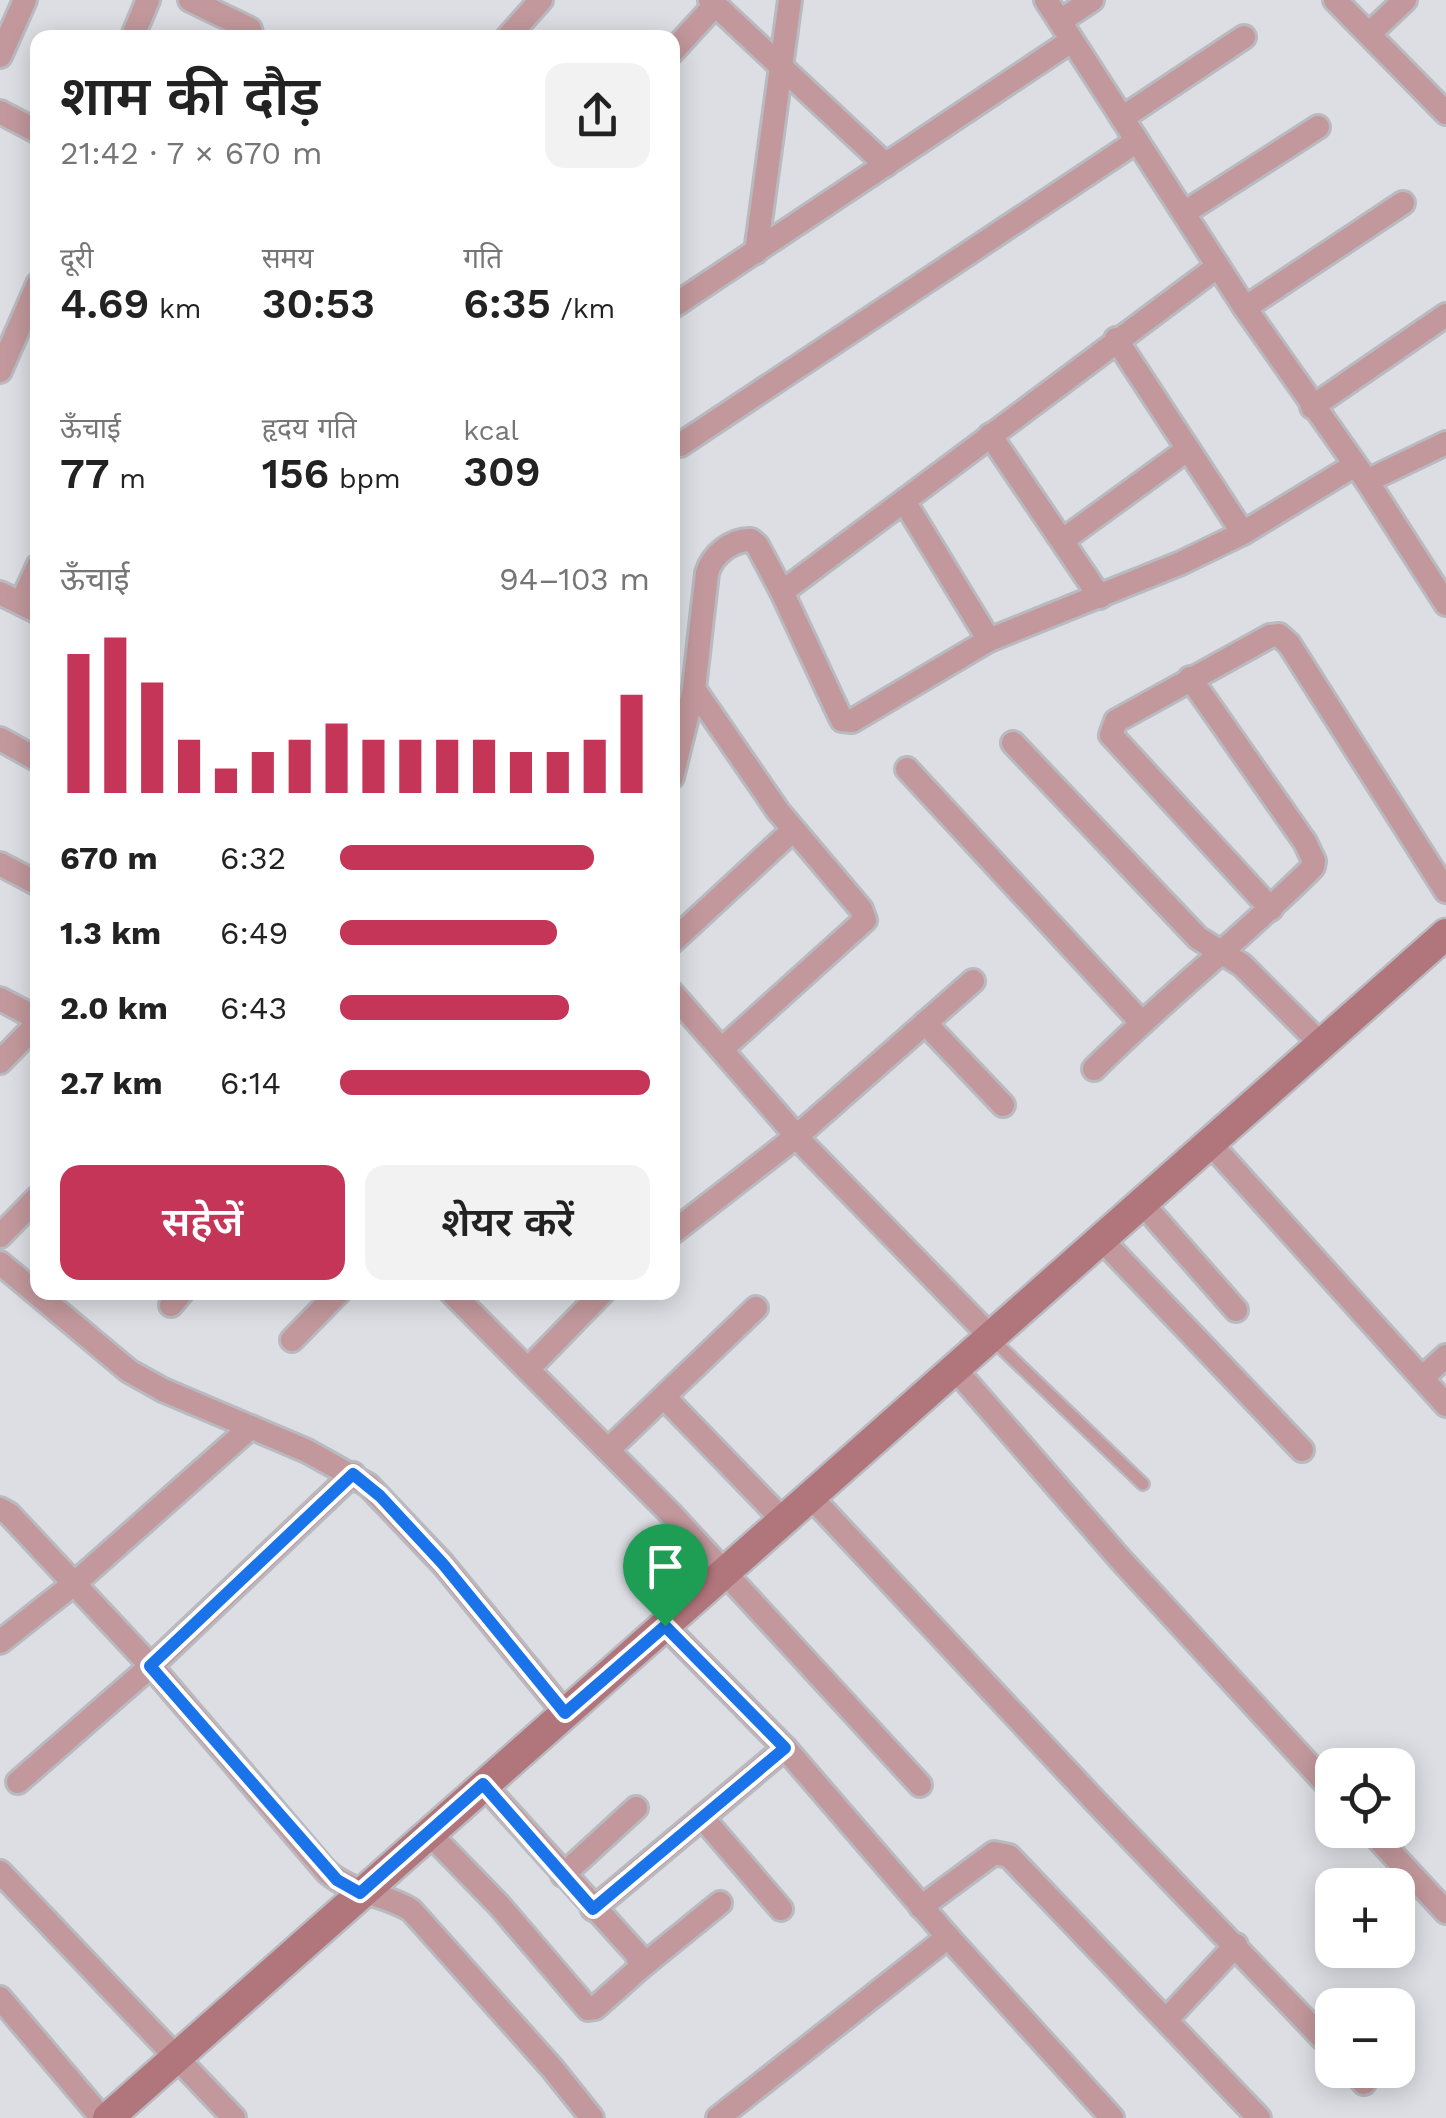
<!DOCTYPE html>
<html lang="hi">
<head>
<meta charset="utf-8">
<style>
  body { margin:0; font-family:"Work Sans","Noto Sans Devanagari",sans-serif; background:#f2f2f2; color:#222; height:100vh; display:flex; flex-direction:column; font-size:38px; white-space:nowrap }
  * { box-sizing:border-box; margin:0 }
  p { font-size:32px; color:#767676 }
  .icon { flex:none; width:55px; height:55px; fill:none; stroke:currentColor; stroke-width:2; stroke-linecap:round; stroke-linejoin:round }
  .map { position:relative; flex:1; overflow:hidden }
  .panel { position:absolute; left:30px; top:30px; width:650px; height:1270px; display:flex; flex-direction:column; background:#fff; border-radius:20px; box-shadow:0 5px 25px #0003 }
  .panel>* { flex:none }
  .fabs { position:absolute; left:1315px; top:1748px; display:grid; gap:20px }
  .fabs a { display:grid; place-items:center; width:100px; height:100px; border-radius:20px; background:#fff; box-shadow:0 5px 25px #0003; font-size:50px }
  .pin { position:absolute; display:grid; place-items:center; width:85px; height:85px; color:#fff; margin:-102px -42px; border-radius:50% 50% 50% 0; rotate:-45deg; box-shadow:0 0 10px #0007 }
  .pin .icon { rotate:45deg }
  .round { display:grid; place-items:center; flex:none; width:105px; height:105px; border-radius:20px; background:#f2f2f2 }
  .summary { display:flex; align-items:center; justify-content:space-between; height:170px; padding:0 30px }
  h1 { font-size:55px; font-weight:600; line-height:75px }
  .stats { display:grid; grid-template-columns:repeat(3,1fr); gap:15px; height:170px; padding:10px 30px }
  .stats div { display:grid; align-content:center }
  .stats b { font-size:42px; font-weight:600 }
  .stats small { font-size:28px; font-weight:400 }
  .stats p { font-size:28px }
  .chart { height:280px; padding:20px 30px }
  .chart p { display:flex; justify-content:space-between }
  .chart svg { width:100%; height:180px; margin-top:10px; stroke:#c43558; stroke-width:6 }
  .primary-button { display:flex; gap:20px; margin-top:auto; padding:20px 30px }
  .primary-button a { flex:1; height:115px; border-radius:20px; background:#c43558; color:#fff; font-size:40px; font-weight:600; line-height:115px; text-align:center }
  .primary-button a+a { background:#f2f2f2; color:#222 }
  ul { padding:0 30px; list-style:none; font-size:32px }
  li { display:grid; grid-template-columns:160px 120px 1fr; align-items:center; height:75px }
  li i { height:25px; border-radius:12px; background:#c43558 }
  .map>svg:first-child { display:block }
</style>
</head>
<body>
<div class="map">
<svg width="1446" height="2118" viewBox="0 0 1446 2118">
  <rect width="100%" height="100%" fill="#dcdee3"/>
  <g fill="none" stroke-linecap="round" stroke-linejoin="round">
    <!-- service casing -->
    <g stroke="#b9babf" stroke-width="16">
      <polyline id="service" points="991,1338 1143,1484"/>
    </g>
    <!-- minor casing -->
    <g stroke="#b9babf" stroke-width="28">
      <g id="minor">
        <polyline points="190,0 250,29 252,38"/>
        <polyline points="710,0 886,165"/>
        <polyline points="1046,0 1245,308 1367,481 1446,604"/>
        <polyline points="1335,0 1446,113"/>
        <polyline points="1060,21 1092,0"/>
        <polyline points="1369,34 1405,0"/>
        <polyline points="132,38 148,0"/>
        <polyline points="507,38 541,0"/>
        <polyline points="672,52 715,5"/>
        <polyline points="0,56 25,0"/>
        <polyline points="0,112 38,132"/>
        <polyline points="1122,118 1244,37"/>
        <polyline points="1184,213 1318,127"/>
        <polyline points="756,252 790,0"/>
        <polyline points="672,307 1071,41"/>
        <polyline points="1245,308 1403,203"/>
        <polyline points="1116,339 1243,533"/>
        <polyline points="0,371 38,284"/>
        <polyline points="1312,407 1446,315"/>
        <polyline points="990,435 1100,597"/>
        <polyline points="680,445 1137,141"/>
        <polyline points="1367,481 1446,443"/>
        <polyline points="904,501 989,640"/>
        <polyline points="1063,540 1188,449"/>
        <polyline points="782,592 839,714 842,720 852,721 989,640 1181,563 1243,533 1355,465"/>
        <polyline points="0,593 38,612"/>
        <polyline points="21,603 38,566"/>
        <polyline points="694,689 778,811 861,909 865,920 722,1049"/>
        <polyline points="0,739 38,760"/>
        <polyline points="1013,743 1198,938 1242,965 1320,1043"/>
        <polyline points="907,769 1141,1022"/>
        <path d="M 672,777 L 694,689 L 707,573 C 712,555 732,539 751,540 L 757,545 L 782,592 L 1218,266"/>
        <polyline points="0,864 38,884"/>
        <polyline points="1271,909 1111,735 1116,721 1270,636 1279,635 1289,644 1446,891"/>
        <polyline points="672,942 793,830"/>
        <polyline points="672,993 806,1147 991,1337"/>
        <polyline points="0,999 38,1019"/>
        <polyline points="925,1023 1003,1105"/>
        <polyline points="0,1062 38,1023"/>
        <path d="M 1094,1069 C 1164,999 1243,937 1313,867 L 1314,861 L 1305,842 L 1190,678"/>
        <polyline points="1209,1142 1446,1405"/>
        <polyline points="1141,1202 1236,1310"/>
        <polyline points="672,1233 797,1136 973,981"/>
        <polyline points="0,1236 38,1197"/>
        <polyline points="1101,1239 1302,1450"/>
        <polyline points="0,1263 129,1371 163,1390 307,1451 368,1485 443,1564 565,1713"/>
        <polyline points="451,1292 670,1513 920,1785"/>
        <polyline points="171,1305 182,1292"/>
        <polyline points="292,1340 339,1292"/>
        <polyline points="529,1368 603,1292"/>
        <polyline points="955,1369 1121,1560 1332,1790"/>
        <polyline points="1422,1378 1446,1356"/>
        <polyline points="664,1397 783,1520"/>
        <polyline points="608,1450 756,1308"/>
        <polyline points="811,1497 1096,1802 1332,2048"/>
        <path d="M 0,1509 L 9,1514 L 151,1666 L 327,1872 C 353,1894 384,1893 411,1910 L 552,2068 L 592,2118"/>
        <polyline points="665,1626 785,1748 948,1937 1112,2118"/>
        <polyline points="0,1642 75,1583 251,1427"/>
        <polyline points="18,1782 151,1666 353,1474"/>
        <polyline points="702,1817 781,1909"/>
        <polyline points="1370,1830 1446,1912"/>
        <polyline points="429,1833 499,1905 588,2009 595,2008 640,1968 637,1954 483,1784"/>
        <polyline points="0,1872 234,2118"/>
        <polyline points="563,1875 636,1808"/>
        <polyline points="921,1907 994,1853 1009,1856 1259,2118"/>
        <polyline points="593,1909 785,1748"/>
        <polyline points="640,1968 720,1903"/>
        <polyline points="0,1998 102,2118"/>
        <polyline points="1167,2019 1236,1945"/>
        <polyline points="1352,2070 1364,2083"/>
        <polyline points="718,2118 948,1937"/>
      </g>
    </g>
    <!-- secondary casing -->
    <g stroke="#b9babf" stroke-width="35">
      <polyline id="secondary" points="108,2118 1446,934"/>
    </g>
    <!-- service -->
    <use href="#service" stroke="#c2989c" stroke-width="11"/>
    <!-- minor -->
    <use href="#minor" stroke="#c2989c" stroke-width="22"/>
    <!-- secondary -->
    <use href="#secondary" stroke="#b1757c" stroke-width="30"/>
  </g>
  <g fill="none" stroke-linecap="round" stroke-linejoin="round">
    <!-- route casing -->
    <g stroke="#fff" stroke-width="20">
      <polygon id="route" points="353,1474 380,1496 443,1564 565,1713 665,1626 785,1748 593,1909 483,1784 360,1893 337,1880 150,1666"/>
    </g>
    <!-- route -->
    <use href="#route" stroke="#1a73e8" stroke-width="12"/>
  </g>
</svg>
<div class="fabs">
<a><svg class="icon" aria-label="locate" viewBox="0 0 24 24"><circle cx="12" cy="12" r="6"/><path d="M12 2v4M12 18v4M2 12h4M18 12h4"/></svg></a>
<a>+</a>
<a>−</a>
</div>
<div class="pin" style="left:665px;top:1626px;background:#1e9e55"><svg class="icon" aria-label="arrive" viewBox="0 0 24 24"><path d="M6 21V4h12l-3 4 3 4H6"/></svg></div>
<section class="panel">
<div class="summary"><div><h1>शाम की दौड़</h1><p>21:42 · 7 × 670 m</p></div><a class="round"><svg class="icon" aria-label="share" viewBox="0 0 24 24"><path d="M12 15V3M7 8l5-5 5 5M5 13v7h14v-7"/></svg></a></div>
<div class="stats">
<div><p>दूरी</p><b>4.69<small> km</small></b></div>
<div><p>समय</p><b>30:53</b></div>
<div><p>गति</p><b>6:35<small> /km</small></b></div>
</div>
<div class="stats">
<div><p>ऊँचाई</p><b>77<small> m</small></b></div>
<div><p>हृदय गति</p><b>156<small> bpm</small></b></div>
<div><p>kcal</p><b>309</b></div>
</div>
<div class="chart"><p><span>ऊँचाई</span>94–103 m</p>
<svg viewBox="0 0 160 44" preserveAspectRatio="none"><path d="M5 44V10M15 44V6M25 44V17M35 44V31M45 44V38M55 44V34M65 44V31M75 44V27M85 44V31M95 44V31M105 44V31M115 44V31M125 44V34M135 44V34M145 44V31M155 44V20"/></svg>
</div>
<ul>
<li><b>670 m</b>6:32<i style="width:82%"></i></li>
<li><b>1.3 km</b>6:49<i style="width:70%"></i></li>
<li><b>2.0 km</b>6:43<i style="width:74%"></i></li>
<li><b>2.7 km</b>6:14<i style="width:100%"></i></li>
</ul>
<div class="primary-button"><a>सहेजें</a><a>शेयर करें</a></div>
</section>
</div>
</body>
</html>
